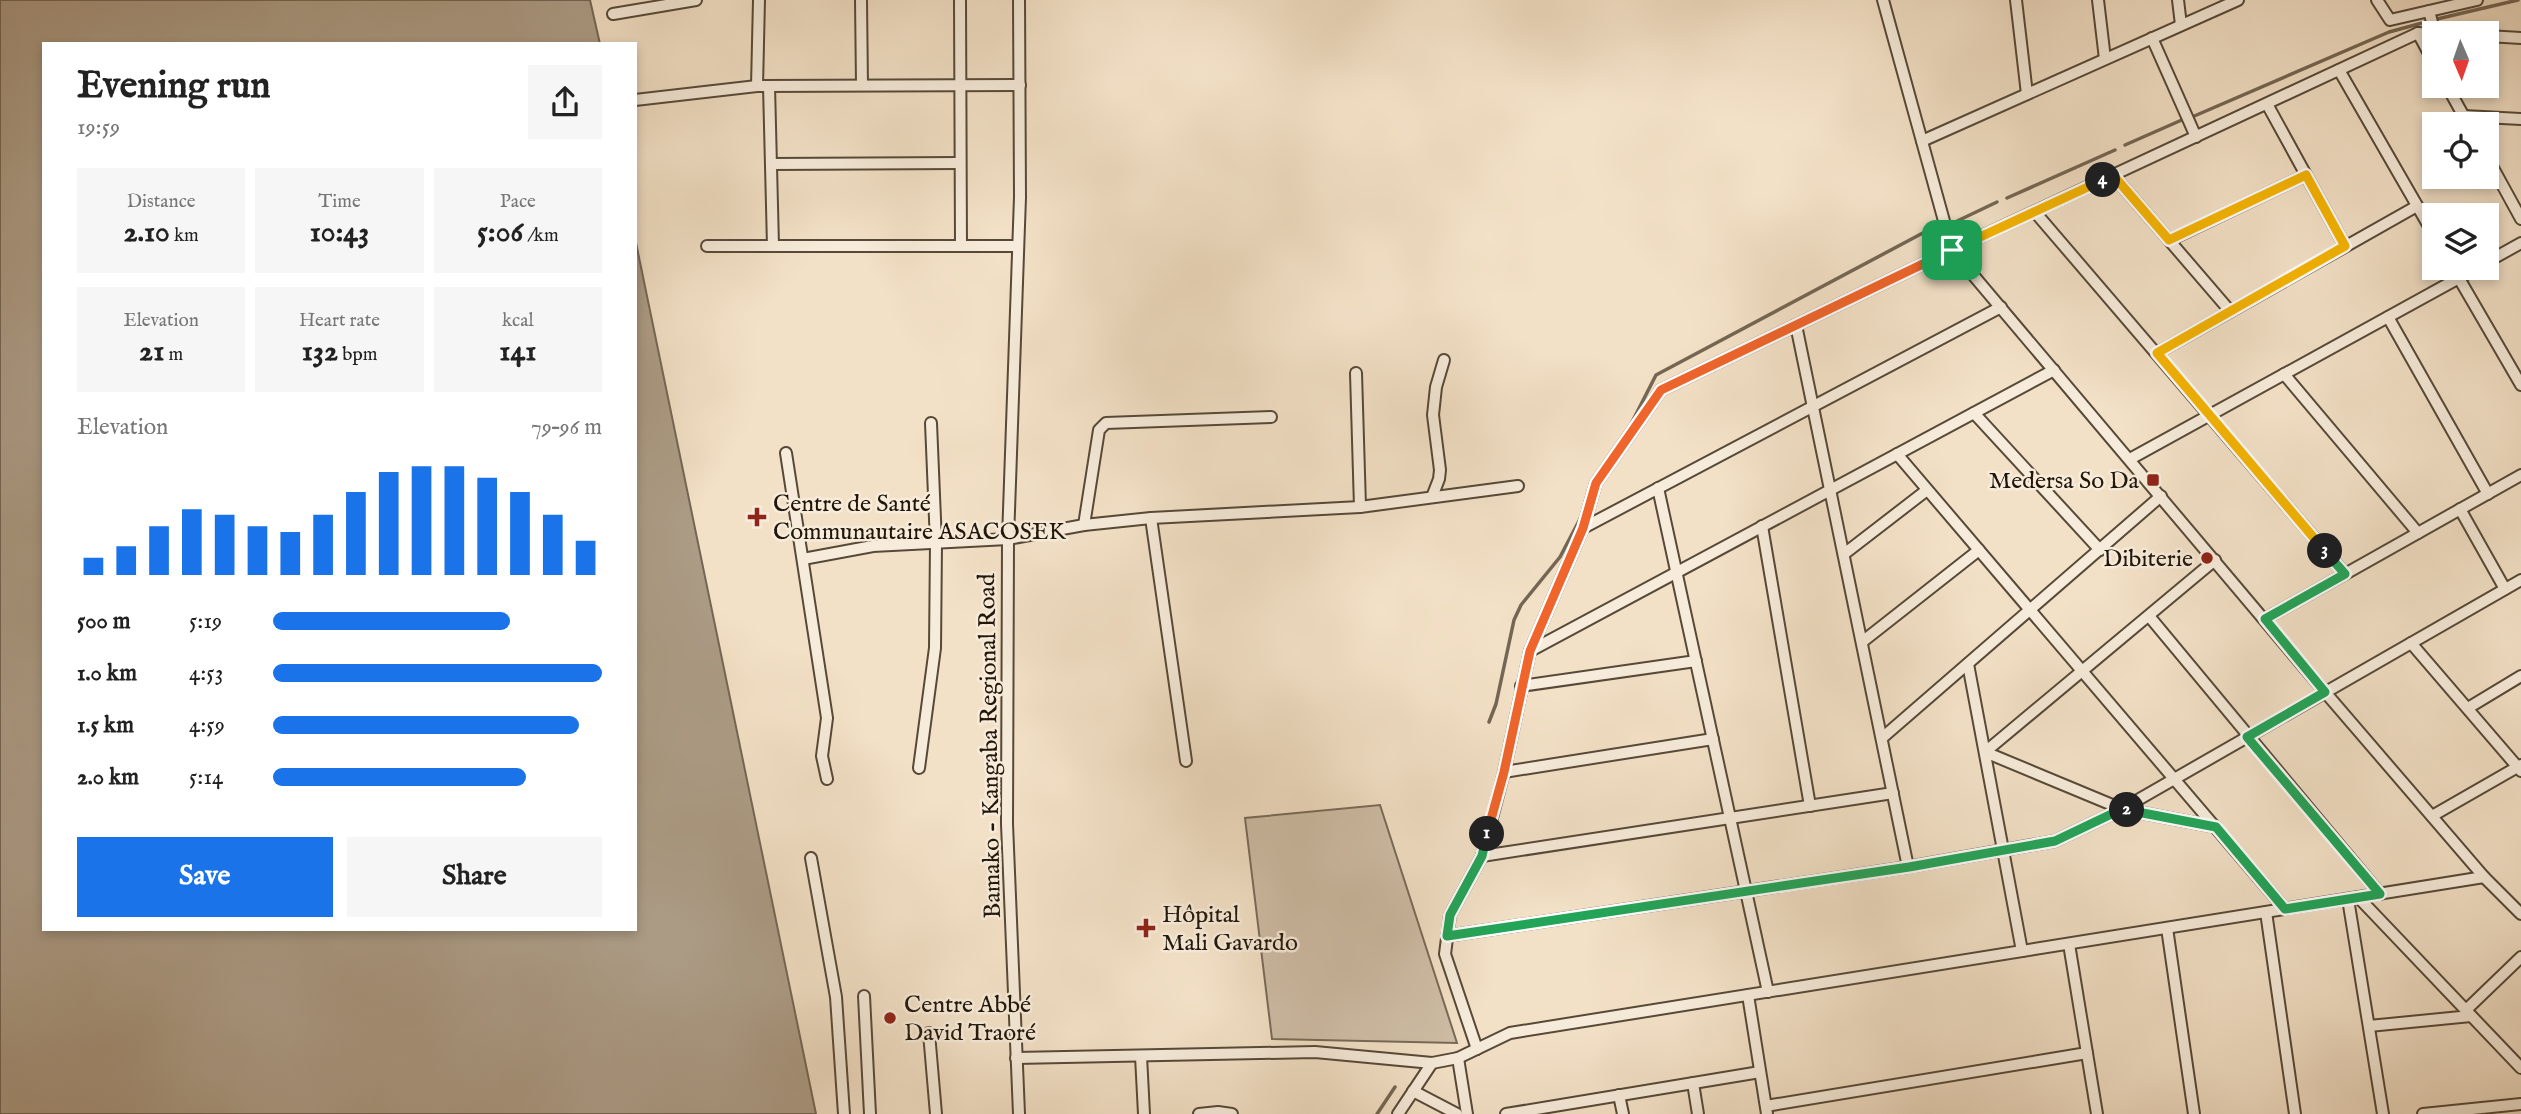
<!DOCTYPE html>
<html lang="en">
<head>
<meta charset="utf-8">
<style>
  body { margin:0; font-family:"IM FELL English",serif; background:#f6f6f6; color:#222; height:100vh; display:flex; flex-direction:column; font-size:26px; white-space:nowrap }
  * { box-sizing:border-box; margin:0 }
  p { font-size:23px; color:#767676 }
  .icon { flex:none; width:38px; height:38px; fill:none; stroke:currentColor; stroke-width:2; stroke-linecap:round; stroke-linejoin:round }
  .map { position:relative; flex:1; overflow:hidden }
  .panel { position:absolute; left:42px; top:42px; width:595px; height:889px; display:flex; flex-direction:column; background:#fff; border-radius:0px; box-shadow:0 4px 10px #0003 }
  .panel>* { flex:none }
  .needle { width:46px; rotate:178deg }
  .controls { position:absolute; left:2422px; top:21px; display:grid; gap:14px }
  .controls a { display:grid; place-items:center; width:77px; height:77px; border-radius:0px; background:#fff; box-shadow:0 4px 10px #0003; font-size:35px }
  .pin { position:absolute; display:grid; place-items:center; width:60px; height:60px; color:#fff; margin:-30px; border-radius:14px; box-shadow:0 4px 10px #0006 }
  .km { position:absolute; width:35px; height:35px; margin:-18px; border-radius:50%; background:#222; color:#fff; font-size:19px; line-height:35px; text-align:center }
  .round { display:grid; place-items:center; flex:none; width:74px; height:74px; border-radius:0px; background:#f6f6f6 }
  .summary { display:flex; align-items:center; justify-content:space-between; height:119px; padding:0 35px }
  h1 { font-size:38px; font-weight:700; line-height:52px }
  .figures { display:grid; grid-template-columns:repeat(3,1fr); gap:10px; height:119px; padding:7px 35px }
  .figures div { display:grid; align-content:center; border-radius:0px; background:#f6f6f6; text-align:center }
  .figures b { font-size:30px; font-weight:700 }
  .figures small { font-size:19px; font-weight:400 }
  .figures p { font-size:19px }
  .chart { height:196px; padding:14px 35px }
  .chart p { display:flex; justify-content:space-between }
  .chart svg { width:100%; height:126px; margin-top:7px; stroke:#1a73e8; stroke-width:6 }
  .primary-button { display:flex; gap:14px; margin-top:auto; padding:14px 35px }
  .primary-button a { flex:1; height:80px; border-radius:0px; background:#1a73e8; color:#fff; font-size:28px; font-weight:700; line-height:80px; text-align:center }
  .primary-button a+a { background:#f6f6f6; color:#222 }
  ul { padding:0 35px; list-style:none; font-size:23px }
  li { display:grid; grid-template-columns:112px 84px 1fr; align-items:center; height:52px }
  li i { height:18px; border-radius:9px; background:#1a73e8 }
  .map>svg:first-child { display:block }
</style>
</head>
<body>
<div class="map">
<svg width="2521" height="1114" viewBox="0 0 2521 1114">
  <rect width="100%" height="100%" fill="#f3e1c7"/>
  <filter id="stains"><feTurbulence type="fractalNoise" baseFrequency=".00286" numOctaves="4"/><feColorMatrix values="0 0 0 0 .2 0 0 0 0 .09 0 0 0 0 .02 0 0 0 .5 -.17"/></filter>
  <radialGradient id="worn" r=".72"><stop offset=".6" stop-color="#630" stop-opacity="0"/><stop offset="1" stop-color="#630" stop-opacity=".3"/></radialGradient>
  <!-- green -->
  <polygon fill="#cfbea7" stroke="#786a58" stroke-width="2" points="1380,805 1457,1043 1272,1039 1245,818"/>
  <!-- water -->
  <polygon fill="#ac9c86" stroke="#746654" stroke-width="2" points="0,0 590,0 600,44 44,44 44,929 635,929 635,238 816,1114 0,1114"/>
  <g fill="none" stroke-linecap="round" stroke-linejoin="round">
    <!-- stream -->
    <g stroke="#746654" stroke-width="3.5">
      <polyline points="2437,19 2518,0"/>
      <polyline points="2192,117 2389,32 2426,22"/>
      <polyline points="2125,145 2184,119"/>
      <polyline points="2007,198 2115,150"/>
      <polyline points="1953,223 1997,202"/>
      <polyline points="1631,424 1656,375 1936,226"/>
      <polyline points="1489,722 1496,704 1514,620 1521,605 1560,557 1581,517"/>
      <polyline points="1377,1114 1395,1087"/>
    </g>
    <!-- minor casing -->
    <g stroke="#564938" stroke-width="14">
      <g id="minor">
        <polyline points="861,0 862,85"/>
        <polyline points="960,0 961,246"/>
        <polyline points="1883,0 1952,250 2325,692 2484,877 2521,914"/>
        <polyline points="2016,0 2027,94"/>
        <polyline points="2098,0 2105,59"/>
        <polyline points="2178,0 2181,25"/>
        <polyline points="2377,0 2390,20 2477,0"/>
        <polyline points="2429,11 2435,33"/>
        <polyline points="613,14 696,0"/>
        <polyline points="2418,33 2434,63"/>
        <polyline points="2487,36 2521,38"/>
        <polyline points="2152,38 2196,137"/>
        <polyline points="2339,70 2434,235"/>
        <polyline points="757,86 759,0"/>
        <polyline points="769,86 773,246"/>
        <polyline points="2447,86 2468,124"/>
        <polyline points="635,100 757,86 1020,85"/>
        <polyline points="2267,104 2345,246"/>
        <polyline points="2464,116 2521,119"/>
        <polyline points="1922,141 2238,0"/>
        <polyline points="2487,157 2521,219"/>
        <polyline points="771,164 960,163"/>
        <polyline points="2113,175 2230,311"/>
        <polyline points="2035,212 2345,574"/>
        <polyline points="2170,240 2306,175"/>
        <polyline points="707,246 1018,246"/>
        <polyline points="2487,262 2521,243"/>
        <polyline points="2453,268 2521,385"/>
        <polyline points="2388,317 2488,494"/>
        <polyline points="1796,325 1908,867"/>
        <polyline points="2157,353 2417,206"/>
        <polyline points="1356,373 1360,507"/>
        <polyline points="2284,374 2418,533"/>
        <polyline points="1974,413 2100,550"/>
        <polyline points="786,453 827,718 822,756 827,779"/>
        <polyline points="1897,454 2285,909"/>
        <polyline points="2130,459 2477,268"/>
        <polyline points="1658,488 1768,992"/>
        <polyline points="1432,497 1439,479 1440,470 1433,415 1436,387 1444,360"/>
        <polyline points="2460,509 2505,589"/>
        <polyline points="1151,518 1186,761"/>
        <polyline points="1084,525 1099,430 1106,423 1271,417"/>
        <polyline points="1762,526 1810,806"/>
        <polyline points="1583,528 2001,307"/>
        <polyline points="1844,554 1927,490"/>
        <polyline points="803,559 873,546 1008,539 1084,525 1151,518 1360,507 1518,486"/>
        <polyline points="2215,560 1985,752 2122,809 2216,827"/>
        <polyline points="2149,616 2380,894"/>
        <polyline points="2265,619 2521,475"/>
        <polyline points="1862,642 1979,550"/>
        <polyline points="2411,643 2521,771"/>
        <polyline points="1530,651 2054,370"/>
        <polyline points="1968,664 2022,951"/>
        <polyline points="1521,686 1696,661"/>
        <polyline points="2468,708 2521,676"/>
        <polyline points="1882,738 2161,496"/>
        <polyline points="919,768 935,648 936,543 931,423"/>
        <polyline points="1504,772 1713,739"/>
        <polyline points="2432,816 2521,765"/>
        <polyline points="1482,856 1893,793"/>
        <polyline points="811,858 836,997 844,1114"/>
        <polyline points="2358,897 2521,1068"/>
        <polyline points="2348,899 2383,1114"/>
        <polyline points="2266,912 2295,1114"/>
        <polyline points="2167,928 2194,1114"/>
        <polyline points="1447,936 1908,867 2055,841 2122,809 2521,580"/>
        <polyline points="2069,944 2097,1114"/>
        <polyline points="1748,995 1767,1114"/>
        <polyline points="864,996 870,1114"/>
        <polyline points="2466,1010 2521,957"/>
        <polyline points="2369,1026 2471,1016"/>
        <polyline points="929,1033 936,1114"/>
        <polyline points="1477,1049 1445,954 1450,915 1482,856 1504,772 1530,651 1583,528 1596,483 1661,390 1952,250 2418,33 2434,34"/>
        <polyline points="1141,1056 1144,1114"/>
        <polyline points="1016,1058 1315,1052 1432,1063 1458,1058 1510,1033 2484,877"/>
        <polyline points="1458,1058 1467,1114"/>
        <polyline points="1693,1083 1698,1114"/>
        <polyline points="1413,1091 1457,1114"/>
        <polyline points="1619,1095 1623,1114"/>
        <polyline points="1766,1106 2087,1053"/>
        <polyline points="1019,1114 1007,824 1008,539 1020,197 1019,0"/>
        <polyline points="1199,1114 1218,1112 1232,1114"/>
        <polyline points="1398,1114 1432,1063"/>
        <polyline points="1506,1114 1760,1072"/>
        <polyline points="2423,1114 2521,1104"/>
      </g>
    </g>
    <!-- minor -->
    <use href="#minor" stroke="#f7ecdb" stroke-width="10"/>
  </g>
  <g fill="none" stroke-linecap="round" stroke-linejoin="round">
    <!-- split-1 casing -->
    <g stroke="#fff" stroke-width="14">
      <polyline id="split-1" points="1487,834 1504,772 1530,651 1583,528 1596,483 1661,390 1952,250"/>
    </g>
    <!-- split-2 casing -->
    <g stroke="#fff" stroke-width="14">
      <polyline id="split-2" points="1487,834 1482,856 1450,915 1447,936 1909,867 2055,841 2122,809 2127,810"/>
    </g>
    <!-- split-3 casing -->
    <g stroke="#fff" stroke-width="14">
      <polyline id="split-3" points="2127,810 2216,827 2285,909 2380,894 2247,737 2325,692 2265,619 2345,574 2325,551"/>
    </g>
    <!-- split-4 casing -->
    <g stroke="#fff" stroke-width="14">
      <polyline id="split-4" points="2103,180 2113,175 2169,240 2306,175 2345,246 2157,353 2325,551"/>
    </g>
    <!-- split-5 casing -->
    <g stroke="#fff" stroke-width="14">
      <polyline id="split-5" points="1952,250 2103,180"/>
    </g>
    <!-- split-1 -->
    <use href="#split-1" stroke="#f0652b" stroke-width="9"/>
    <!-- split-2 -->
    <use href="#split-2" stroke="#22a559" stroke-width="9"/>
    <!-- split-3 -->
    <use href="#split-3" stroke="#22a559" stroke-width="9"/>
    <!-- split-4 -->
    <use href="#split-4" stroke="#f5b400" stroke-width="9"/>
    <!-- split-5 -->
    <use href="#split-5" stroke="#f5b400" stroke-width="9"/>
  </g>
  <!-- markers -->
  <g fill="#8f2418" stroke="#f7ecdb" stroke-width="2.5">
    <rect x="2146" y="473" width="14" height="14" rx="3.5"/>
    <path d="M753.5 506.5h7v7h7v7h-7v7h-7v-7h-7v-7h7z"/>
    <circle cx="2207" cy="558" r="7"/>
    <path d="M1142.5 917.5h7v7h7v7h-7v7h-7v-7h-7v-7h7z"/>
    <circle cx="890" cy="1018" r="7"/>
  </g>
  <g text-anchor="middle" stroke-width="5" stroke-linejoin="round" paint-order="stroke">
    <!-- poi labels -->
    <g font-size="24" fill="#211609" stroke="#f7ecdb" text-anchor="start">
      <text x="2139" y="488" text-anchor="end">Medersa So Da</text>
      <text x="773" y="511">Centre de Santé<tspan x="773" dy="28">Communautaire ASACOSEK</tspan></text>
      <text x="2193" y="566" text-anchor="end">Dibiterie</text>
      <text x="1162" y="922">Hôpital<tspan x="1162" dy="28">Mali Gavardo</tspan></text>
      <text x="904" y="1012">Centre Abbé<tspan x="904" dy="28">David Traoré</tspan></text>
    </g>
    <!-- street labels -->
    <g font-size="24" fill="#211609" stroke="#f7ecdb">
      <text transform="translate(989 746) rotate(-91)" y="8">Bamako - Kangaba Regional Road</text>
    </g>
  </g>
  <rect width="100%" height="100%" filter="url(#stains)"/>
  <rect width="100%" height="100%" fill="url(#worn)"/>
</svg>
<div class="controls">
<a><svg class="needle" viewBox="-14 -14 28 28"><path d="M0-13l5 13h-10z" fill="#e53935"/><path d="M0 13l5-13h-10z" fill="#767676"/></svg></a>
<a><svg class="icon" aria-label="locate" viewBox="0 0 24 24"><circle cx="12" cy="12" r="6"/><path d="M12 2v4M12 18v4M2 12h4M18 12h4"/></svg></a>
<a><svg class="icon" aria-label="layers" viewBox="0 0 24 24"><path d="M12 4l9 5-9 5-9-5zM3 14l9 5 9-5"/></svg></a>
</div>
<div class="pin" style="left:1952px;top:250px;background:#1e9e55"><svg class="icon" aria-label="arrive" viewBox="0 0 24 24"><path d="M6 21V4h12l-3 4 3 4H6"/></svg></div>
<b class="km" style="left:1487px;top:834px">1</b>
<b class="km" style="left:2127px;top:810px">2</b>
<b class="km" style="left:2325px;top:551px">3</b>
<b class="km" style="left:2103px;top:180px">4</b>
<section class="panel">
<div class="summary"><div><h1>Evening run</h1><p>19:59</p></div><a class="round"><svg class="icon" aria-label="share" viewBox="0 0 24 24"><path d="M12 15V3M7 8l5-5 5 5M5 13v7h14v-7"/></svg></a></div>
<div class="figures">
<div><p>Distance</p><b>2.10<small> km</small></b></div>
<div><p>Time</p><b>10:43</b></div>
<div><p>Pace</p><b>5:06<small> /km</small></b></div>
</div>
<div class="figures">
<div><p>Elevation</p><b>21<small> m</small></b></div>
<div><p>Heart rate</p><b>132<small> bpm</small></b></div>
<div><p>kcal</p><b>141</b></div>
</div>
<div class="chart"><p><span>Elevation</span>79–96 m</p>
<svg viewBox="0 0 160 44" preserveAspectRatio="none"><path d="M5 44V38M15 44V34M25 44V27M35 44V21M45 44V23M55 44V27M65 44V29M75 44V23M85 44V15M95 44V8M105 44V6M115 44V6M125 44V10M135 44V15M145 44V23M155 44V32"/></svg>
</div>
<ul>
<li><b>500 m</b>5:19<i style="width:72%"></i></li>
<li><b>1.0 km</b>4:53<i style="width:100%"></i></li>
<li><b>1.5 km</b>4:59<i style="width:93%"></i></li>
<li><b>2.0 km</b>5:14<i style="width:77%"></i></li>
</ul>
<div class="primary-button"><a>Save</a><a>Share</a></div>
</section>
</div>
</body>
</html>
